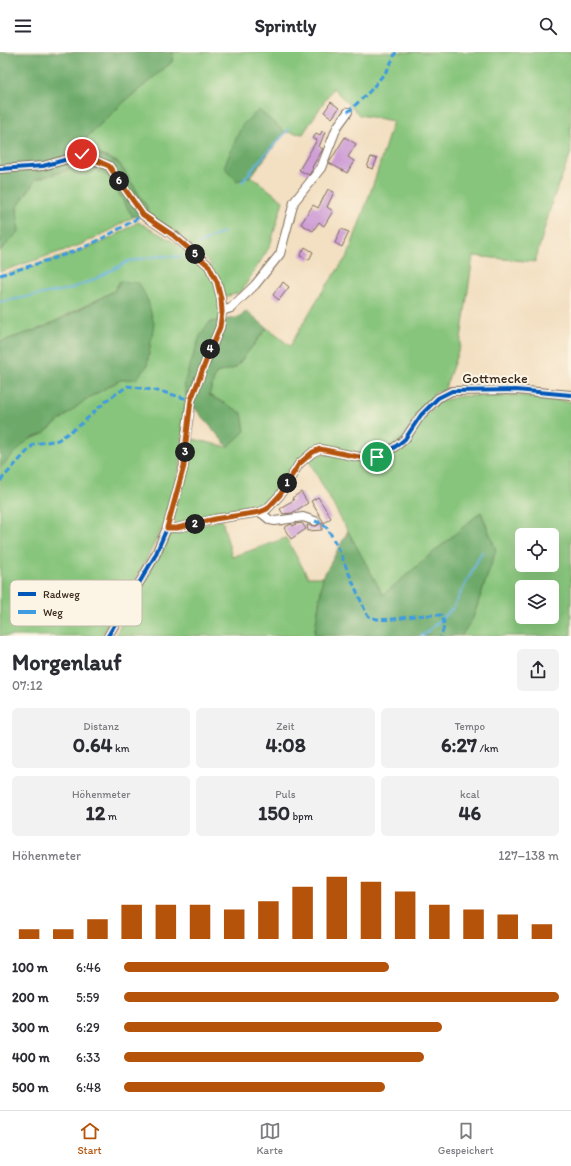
<!DOCTYPE html>
<html lang="de">
<head>
<meta charset="utf-8">
<style>
  body { margin:0; font-family:Itim,sans-serif; background:#f2f2f3; color:#2b2b33; height:100vh; display:flex; flex-direction:column; font-size:15px; white-space:nowrap }
  * { box-sizing:border-box; margin:0 }
  p { font-size:13px; color:#7c7c81 }
  .icon { flex:none; width:22px; height:22px; fill:none; stroke:currentColor; stroke-width:2; stroke-linecap:round; stroke-linejoin:round }
  .map { position:relative; height:584px; overflow:hidden }
  .panel { display:flex; flex-direction:column; background:#fff; flex:1 }
  .panel>* { flex:none }
  .fabs { position:absolute; left:515px; top:476px; display:grid; gap:8px }
  .fabs a { display:grid; place-items:center; width:44px; height:44px; border-radius:6px; background:#fff; box-shadow:0 4px 16px #0002; font-size:20px }
  .pin { position:absolute; display:grid; place-items:center; width:34px; height:34px; color:#fff; margin:-17px; border:2px solid #fff; border-radius:50%; box-shadow:0 1px 4px #0007 }
  .km { position:absolute; width:20px; height:20px; margin:-10px; border-radius:50%; background:#222; color:#fff; font-size:11px; line-height:20px; text-align:center }
  .round { display:grid; place-items:center; flex:none; width:42px; height:42px; border-radius:6px; background:#f2f2f3 }
  .head { display:flex; align-items:center; justify-content:space-between; height:68px; padding:0 12px }
  h1 { font-size:22px; font-weight:800; line-height:30px }
  .figures { display:grid; grid-template-columns:repeat(3,1fr); gap:6px; height:68px; padding:4px 12px }
  .figures div { display:grid; align-content:center; border-radius:6px; background:#f2f2f3; text-align:center }
  .figures b { font-size:20px; font-weight:800 }
  .figures small { font-size:11px; font-weight:400 }
  .figures p { font-size:11px }
  .chart { height:112px; padding:8px 12px }
  .chart p { display:flex; justify-content:space-between }
  .chart svg { width:100%; height:72px; margin-top:4px; stroke:#b45309; stroke-width:6 }
  ul { padding:0 12px; list-style:none; font-size:13px }
  li { display:grid; grid-template-columns:64px 48px 1fr; align-items:center; height:30px }
  li i { height:10px; border-radius:5px; background:#b45309 }
  header { display:flex; justify-content:space-between; align-items:center; height:52px; padding:0 12px; background:#fff; font-size:18px; font-weight:800 }
  .dock { display:flex; justify-content:space-around; align-items:center; height:56px; border-top:1px solid #e1e1e2; background:#fff; font-size:11px; color:#7c7c81 }
  .dock a { display:grid; justify-items:center; gap:2px }
  .dock .on { color:#b45309 }
  .map>svg:first-child { display:block }
</style>
</head>
<body>
<header><svg class="icon" aria-label="menu" viewBox="0 0 24 24"><path d="M4 6h16M4 12h16M4 18h16"/></svg>Sprintly<svg class="icon" aria-label="search" viewBox="0 0 24 24"><circle cx="10" cy="10" r="6"/><path d="M15 15l6 6"/></svg></header>
<div class="map">
<svg width="571" height="584" viewBox="0 0 571 584">
  <rect width="100%" height="100%" fill="#fcf5e5"/>
  <filter id="ink" filterUnits="userSpaceOnUse"><feTurbulence type="fractalNoise" baseFrequency=".025" numOctaves="2"/><feDisplacementMap in="SourceGraphic" scale="8" xChannelSelector="R" yChannelSelector="G"/><feConvolveMatrix kernelMatrix="1 2 1 2 8 2 1 2 1" color-interpolation-filters="sRGB"/></filter>
  <filter id="wash" filterUnits="userSpaceOnUse"><feTurbulence type="fractalNoise" baseFrequency=".012" numOctaves="4" result="noise"/><feDisplacementMap in="SourceGraphic" scale="16" xChannelSelector="R" yChannelSelector="G"/><feGaussianBlur stdDeviation="0.9" result="paint"/><feColorMatrix in="noise" values="0 0 0 0 0 0 0 0 0 0 0 0 0 0 0 0 0 1.4 0 .05"/><feComposite in="paint" operator="in"/></filter>
  <g filter="url(#wash)">
    <rect width="100%" height="100%" fill="#f3dfc1"/>
    <!-- green -->
    <g fill="#87c57b" stroke="#61784c" fill-rule="evenodd">
      <polygon points="173,0 571,0 571,101 553,147 535,210 473,204 460,294 444,339 436,340 418,362 402,385 397,390 377,402 354,402 317,394 275,445 267,453 258,456 177,473 174,468 172,469 189,386 227,395 245,379 242,361 209,343 216,321 235,316 267,276 290,294 318,246 348,203 374,130 393,69 359,63 333,36 303,82 285,80 259,59 237,128 251,124 283,149 270,194 241,240 221,246 222,264 184,331 187,345 185,352 180,414 165,470 146,508 101,584 0,584 0,416 28,388 43,382 85,348 120,328 136,326 114,239 44,275 0,290 0,224 80,199 111,186 138,170 172,189 209,214 212,213 179,182 149,163 147,155 119,111 85,96 86,86 124,50 172,10"/>
      <polygon points="87,113 108,123 133,165 107,180 80,193 0,220 0,199 18,180 17,156 36,127"/>
      <path d="M 517,343 L 563,349 L 571,349 L 571,584 L 461,584 L 473,566 L 496,498 L 481,460 L 383,543 L 308,407 L 321,402 L 331,402 L 364,409 L 377,407 L 441,349 L 461,344 ZM 522,483 L 552,483 L 552,513 L 522,513 ZM 522,535 L 552,535 L 552,565 L 522,565 Z"/>
      <polygon points="222,468 232,505 286,486 308,525 323,525 314,584 116,584 122,569 142,534 166,486 171,481"/>
    </g>
    <!-- forest -->
    <g fill="#6daa6b" stroke="#546a44">
      <polygon points="0,0 173,0 172,10 124,50 86,86 85,96 119,111 147,155 149,163 133,165 108,124 86,113 36,127 17,156 19,180 0,199"/>
      <polygon points="259,58 285,80 251,124 237,129 224,115 242,73"/>
      <polygon points="120,229 139,231 148,249 154,272 147,314 136,327 120,328 85,348 43,382 28,388 0,416 0,290 44,275 63,266 114,239"/>
      <polygon points="247,259 267,276 235,316 216,321 209,343 242,361 245,379 228,395 187,347 184,331 200,284 210,270 237,266"/>
      <polygon points="481,460 496,498 473,566 461,584 314,584 323,525 348,479 383,543"/>
    </g>
    <g fill="none" stroke-linecap="round" stroke-linejoin="round">
      <!-- stream -->
      <g stroke="#6ab4e2" stroke-width="2">
        <polyline points="242,130 260,108 289,77"/>
        <polyline points="199,192 223,180"/>
        <polyline points="0,250 70,237 93,228 129,209 160,204 181,205"/>
        <polyline points="421,584 425,582 453,556 482,500"/>
      </g>
    </g>
    <g id="blocks">
      <!-- building -->
      <g fill="#ce9ed5">
        <polygon points="331,50 339,56 332,66 324,60"/>
        <polygon points="322,79 325,80 319,95 323,97 312,115 313,116 312,118 309,123 299,118 317,88 313,87 316,81 320,83"/>
        <polygon points="345,85 356,92 348,105 354,109 347,121 329,111"/>
        <polygon points="371,105 377,107 373,117 367,115"/>
        <polygon points="328,137 334,140 327,155 333,159 324,174 319,170 313,179 301,172 313,153 318,156"/>
        <polygon points="341,177 349,180 342,195 335,191"/>
        <polygon points="305,195 313,200 309,208 300,204"/>
        <polygon points="283,230 289,235 279,248 273,243 278,235 280,235"/>
        <polygon points="301,440 308,451 292,461 283,462 280,457 283,455 283,454 294,448 292,446"/>
        <polygon points="318,445 331,466 324,471 311,449"/>
        <polygon points="302,471 306,477 291,487 284,476 291,472 293,474 296,472"/>
        <polygon points="322,471 322,478 308,479 307,473 316,474"/>
      </g>
    </g>
  </g>
  <g filter="url(#ink)">
    <use href="#blocks" fill-opacity="0" stroke="#7b6957" stroke-width="1"/>
    <g fill="none" stroke-linecap="round" stroke-linejoin="round">
      <!-- minor casing -->
      <g stroke="#7b6957" stroke-width="10">
        <g id="minor">
          <polyline points="0,117 43,114 82,103 109,114 143,163 175,184 209,214 217,230 221,246 222,259 220,275 206,309 191,348 185,390 184,414 167,476 155,504 108,584"/>
          <polyline points="222,259 231,256 255,233 280,202 294,150 321,116 337,75 348,60"/>
          <polyline points="260,460 270,468 275,469 303,465 315,469"/>
          <polyline points="167,476 177,476 215,467 254,461 260,460 267,457 280,443 299,412 313,400 320,397 359,405 377,405 386,401 399,392 405,387 421,363 438,346 452,339 516,338 571,343"/>
        </g>
      </g>
      <!-- minor -->
      <use href="#minor" stroke="#fff" stroke-width="8"/>
      <!-- quiet -->
      <g stroke="#3f9ce0" stroke-width="3" stroke-dasharray="6 3" stroke-linecap="butt">
        <polyline points="348,60 370,39 388,17 396,0"/>
        <path d="M 0,223 C 27,215 54,207 80,197 C 102,188 122,175 143,163"/>
        <polyline points="0,429 34,392 58,388 80,373 107,348 128,334 163,340 191,348"/>
        <path d="M 315,469 L 323,472 L 328,477 L 338,496 L 367,563 C 380,572 402,565 416,564 C 425,563 433,563 441,563 C 445,569 445,578 440,584"/>
      </g>
      <!-- cycleway casing -->
      <g stroke="#fcf5e5" stroke-width="6">
        <g id="cycleway">
          <polyline points="0,117 43,114 82,103 109,114 143,163 175,184 209,214 217,230 221,246 222,259 220,275 206,309 191,348 185,390 184,414 167,476 155,504 108,584"/>
          <polyline points="167,476 177,476 215,467 254,461 260,460 267,457 280,443 299,412 313,400 320,397 359,405 377,405 386,401 399,392 405,387 421,363 438,346 452,339 516,338 571,343"/>
        </g>
      </g>
      <!-- cycleway -->
      <use href="#cycleway" stroke="#0057b8" stroke-width="4"/>
    </g>
  </g>
  <g fill="none" stroke-linecap="round" stroke-linejoin="round" filter="url(#ink)">
    <!-- route casing -->
    <g stroke="#fff" stroke-width="8">
      <polyline id="route" points="82,102 109,114 143,163 174,184 209,214 217,230 221,246 222,260 220,275 206,309 191,348 186,390 184,414 167,476 177,476 215,467 254,461 260,460 267,457 280,443 299,412 313,400 320,397 359,405 377,405"/>
    </g>
    <!-- route -->
    <use href="#route" stroke="#b45309" stroke-width="5"/>
  </g>
  <g text-anchor="middle" stroke-width="4" stroke-linejoin="round" paint-order="stroke">
    <!-- street labels -->
    <g font-size="14" fill="#3b2a1e" stroke="#fcf5e5">
      <text x="495" y="331">Gottmecke</text>
    </g>
  </g>
  <!-- legend -->
  <rect x="10" y="528" width="132" height="46" rx="6" fill="#fcf5e5" stroke="#c2b8a9" stroke-width="1"/>
  <rect x="18" y="540" width="18" height="4" fill="#0057b8"/>
  <rect x="18" y="558" width="18" height="4" fill="#3f9ce0"/>
  <g font-size="11" fill="#3b2a1e">
    <text x="43" y="546">Radweg</text>
    <text x="43" y="564">Weg</text>
  </g>
</svg>
<div class="fabs">
<a><svg class="icon" aria-label="locate" viewBox="0 0 24 24"><circle cx="12" cy="12" r="6"/><path d="M12 2v4M12 18v4M2 12h4M18 12h4"/></svg></a>
<a><svg class="icon" aria-label="layers" viewBox="0 0 24 24"><path d="M12 4l9 5-9 5-9-5zM3 14l9 5 9-5"/></svg></a>
</div>
<div class="pin" style="left:377px;top:405px;background:#1e9e55"><svg class="icon" aria-label="arrive" viewBox="0 0 24 24"><path d="M6 21V4h12l-3 4 3 4H6"/></svg></div>
<div class="pin" style="left:82px;top:102px;background:#d93025"><svg class="icon" aria-label="check" viewBox="0 0 24 24"><path d="M5 12l5 5 9-10"/></svg></div>
<b class="km" style="left:287px;top:431px">1</b>
<b class="km" style="left:195px;top:472px">2</b>
<b class="km" style="left:185px;top:400px">3</b>
<b class="km" style="left:210px;top:297px">4</b>
<b class="km" style="left:195px;top:202px">5</b>
<b class="km" style="left:119px;top:129px">6</b>
</div>
<section class="panel">
<div class="head"><div><h1>Morgenlauf</h1><p>07:12</p></div><a class="round"><svg class="icon" aria-label="share" viewBox="0 0 24 24"><path d="M12 15V3M7 8l5-5 5 5M5 13v7h14v-7"/></svg></a></div>
<div class="figures">
<div><p>Distanz</p><b>0.64<small> km</small></b></div>
<div><p>Zeit</p><b>4:08</b></div>
<div><p>Tempo</p><b>6:27<small> /km</small></b></div>
</div>
<div class="figures">
<div><p>Höhenmeter</p><b>12<small> m</small></b></div>
<div><p>Puls</p><b>150<small> bpm</small></b></div>
<div><p>kcal</p><b>46</b></div>
</div>
<div class="chart"><p><span>Höhenmeter</span>127–138 m</p>
<svg viewBox="0 0 160 44" preserveAspectRatio="none"><path d="M5 44V38M15 44V38M25 44V32M35 44V23M45 44V23M55 44V23M65 44V26M75 44V21M85 44V12M95 44V6M105 44V9M115 44V15M125 44V23M135 44V26M145 44V29M155 44V35"/></svg>
</div>
<ul>
<li><b>100 m</b>6:46<i style="width:61%"></i></li>
<li><b>200 m</b>5:59<i style="width:100%"></i></li>
<li><b>300 m</b>6:29<i style="width:73%"></i></li>
<li><b>400 m</b>6:33<i style="width:69%"></i></li>
<li><b>500 m</b>6:48<i style="width:60%"></i></li>
</ul>
</section>
<nav class="dock">
<a class="on"><svg class="icon" aria-label="home" viewBox="0 0 24 24"><path d="M3 11l9-7 9 7M6 9v11h12V9"/></svg>Start</a>
<a><svg class="icon" aria-label="map" viewBox="0 0 24 24"><path d="M3 6l6-2 6 2 6-2v14l-6 2-6-2-6 2zM9 4v14M15 6v14"/></svg>Karte</a>
<a><svg class="icon" aria-label="saved" viewBox="0 0 24 24"><path d="M7 4h10v16l-5-4-5 4z"/></svg>Gespeichert</a>
</nav>
</body>
</html>
